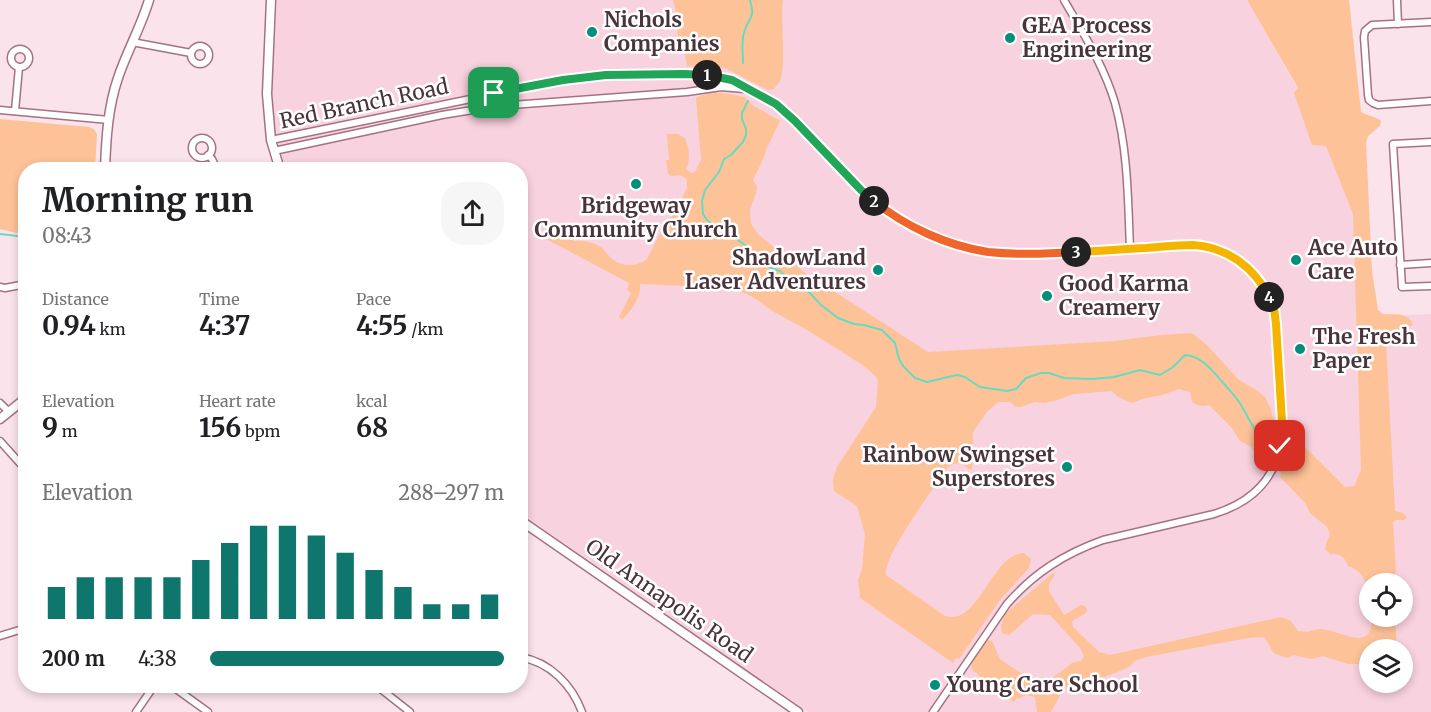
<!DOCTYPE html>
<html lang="en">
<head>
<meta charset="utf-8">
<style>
  body { margin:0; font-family:Merriweather,serif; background:#f6f6f6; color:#202124; height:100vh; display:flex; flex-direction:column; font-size:22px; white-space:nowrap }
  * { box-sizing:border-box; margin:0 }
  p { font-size:20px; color:#757577 }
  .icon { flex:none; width:33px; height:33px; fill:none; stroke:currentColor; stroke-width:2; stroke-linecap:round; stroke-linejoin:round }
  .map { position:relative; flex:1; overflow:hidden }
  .drawer { position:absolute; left:18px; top:162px; width:510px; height:531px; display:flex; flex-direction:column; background:#fff; border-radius:24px; box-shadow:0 3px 9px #0003 }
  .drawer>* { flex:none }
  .fabs { position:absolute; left:1359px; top:573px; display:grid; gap:12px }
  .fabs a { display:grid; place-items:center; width:54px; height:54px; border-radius:50%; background:#fff; box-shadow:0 3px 9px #0003; font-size:30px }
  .pin { position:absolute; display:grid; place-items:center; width:51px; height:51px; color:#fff; margin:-26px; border-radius:12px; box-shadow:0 3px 9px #0006 }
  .km { position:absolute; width:30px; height:30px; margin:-15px; border-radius:50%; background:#222; color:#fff; font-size:16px; line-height:30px; text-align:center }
  .round { display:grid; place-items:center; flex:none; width:63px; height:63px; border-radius:24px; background:#f6f6f6 }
  .overview { display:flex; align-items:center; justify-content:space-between; height:102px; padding:0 24px }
  h1 { font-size:33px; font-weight:700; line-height:45px }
  .figures { display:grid; grid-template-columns:repeat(3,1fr); gap:9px; height:102px; padding:6px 24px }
  .figures div { display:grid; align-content:center }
  .figures b { font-size:26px; font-weight:700 }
  .figures small { font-size:16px; font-weight:400 }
  .figures p { font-size:16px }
  .chart { height:168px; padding:12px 24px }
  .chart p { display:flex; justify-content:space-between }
  .chart svg { width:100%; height:108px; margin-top:6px; stroke:#0f766e; stroke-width:6 }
  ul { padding:0 24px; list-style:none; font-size:20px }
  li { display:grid; grid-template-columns:96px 72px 1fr; align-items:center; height:45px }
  li i { height:15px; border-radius:8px; background:#0f766e }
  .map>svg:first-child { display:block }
</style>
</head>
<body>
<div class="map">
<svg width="1431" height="712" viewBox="0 0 1431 712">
  <rect width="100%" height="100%" fill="#fae3ea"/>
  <!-- built -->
  <path fill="#f8d2de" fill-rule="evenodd" d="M 277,0 L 1247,0 L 1329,144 L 1360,193 L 1371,317 L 1431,314 L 1431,712 L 808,712 L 521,513 L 520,170 L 286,169 L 278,145 L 274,120 L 272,93 ZM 1370,584 L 1402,584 L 1402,616 L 1370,616 ZM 1370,650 L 1402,650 L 1402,682 L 1370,682 Z"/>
  <!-- green -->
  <g fill="#fec298">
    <path d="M 673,0 L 783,0 C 780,22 787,63 780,81 C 779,83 775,87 774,89 L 768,90 L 725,68 L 687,66 L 684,48 L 678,39 L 676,13 Z"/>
    <path d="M 1247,0 L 1349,0 L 1361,112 C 1368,116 1375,116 1381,121 L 1380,126 L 1368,136 L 1366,143 L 1372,271 L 1378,310 L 1383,314 C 1395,315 1408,311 1413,325 C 1404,330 1394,328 1386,334 L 1386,342 L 1395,511 L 1403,513 L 1407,517 L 1404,520 L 1396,520 L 1393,522 L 1396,572 L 1393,577 L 1393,583 L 1370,584 L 1369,591 C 1366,580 1360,569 1348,566 C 1345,557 1339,553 1330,554 L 1325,549 L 1327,541 L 1330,536 L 1329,531 L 1326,526 L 1310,513 L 1305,503 L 1280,477 L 1281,474 L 1280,467 L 1287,446 L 1291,421 L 1301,425 L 1305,447 L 1345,487 L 1354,486 L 1361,470 L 1353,214 L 1326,146 L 1312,145 L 1294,93 L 1298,88 Z"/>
    <path d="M 712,92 L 730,94 L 744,97 L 754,106 L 780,121 L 766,150 C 764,160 757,171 753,180 L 757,186 L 756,193 L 750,209 L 751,223 L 753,227 L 759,235 L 804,272 L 928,352 L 1115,341 L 1161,335 L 1191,333 L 1196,336 L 1207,345 L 1239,380 L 1258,391 L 1265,397 L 1270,407 L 1275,425 L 1269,452 L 1265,462 L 1250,446 L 1240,441 L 1231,427 L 1209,405 C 1202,407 1198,406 1192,402 L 1190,392 L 1179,389 L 1162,395 L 1142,399 L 1132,403 L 1118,397 L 1112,391 L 1074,394 L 1057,400 L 1045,403 L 1035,402 L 1021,407 L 1016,407 L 1010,402 L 998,402 L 987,412 L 973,432 L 972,470 L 969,469 L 960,463 L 953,464 L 948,467 C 935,487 883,555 886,575 L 945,616 C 979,627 991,554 1024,553 L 1031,559 L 1029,568 L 1000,600 L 959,659 L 956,658 L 953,663 L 860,598 L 858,580 L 862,569 L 865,534 L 857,506 L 834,491 L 833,479 L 837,467 L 876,407 L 878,381 L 876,377 L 868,369 L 844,353 L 802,327 L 774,312 L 753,297 L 734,288 L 640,284 C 642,296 631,311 622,320 L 619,317 L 631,293 L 627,290 L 629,283 L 548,240 L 547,235 L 550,231 C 559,232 564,237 572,240 C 578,242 574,240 581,241 C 586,241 594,243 599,246 C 605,249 607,255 612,259 C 622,267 637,267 647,259 L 666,222 L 673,215 L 687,188 L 687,179 L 680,175 L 671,176 L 668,174 L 666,160 L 669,160 L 667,134 L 678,134 L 685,138 C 689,149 691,158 686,169 L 691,173 L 695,172 L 701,160 L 696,98 L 700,96 Z"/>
    <polygon points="0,119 89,127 94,129 97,134 95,169 26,170 25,235 0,229"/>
    <path d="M 1054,572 L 1055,575 L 1049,584 L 1049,591 L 1064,615 L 1081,605 L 1085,606 L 1087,609 L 1086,613 L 1072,621 L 1073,627 L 1099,652 L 1110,655 L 1281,617 L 1291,621 L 1298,631 C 1301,631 1304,632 1307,632 C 1312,631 1316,629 1321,629 C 1343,631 1372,654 1372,617 L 1395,617 L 1397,649 L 1370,650 L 1369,664 L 1348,664 L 1323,656 L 1311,659 L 1294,655 L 1288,658 C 1267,652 1275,652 1264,637 L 1248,638 L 1146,657 L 1135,661 L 1129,667 L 1100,679 L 1090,679 L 1064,688 L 1051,712 L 1037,712 L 1035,697 L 1026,695 L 1018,699 L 1017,697 L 1014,702 L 1006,697 L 1004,698 L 978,680 L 980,676 L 972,670 L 971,662 L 987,640 L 992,641 L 1000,659 L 1034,682 L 1047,682 L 1072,663 L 1081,661 L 1084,656 L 1080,648 L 1050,615 L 1033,614 L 1009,635 L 1002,633 L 1001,625 L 1005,614 Z"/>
  </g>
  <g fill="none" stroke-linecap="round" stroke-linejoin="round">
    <!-- stream -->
    <g stroke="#68dac0" stroke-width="2">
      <path d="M 743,63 C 743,53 741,42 744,33 C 748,16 756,21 750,0"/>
      <path d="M 748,101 L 742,113 L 742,119 L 746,129 L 746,135 L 743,142 L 731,155 L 724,159 L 719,172 L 705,190 L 702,201 L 703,214 L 707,220 L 714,226 L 724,230 L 745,245 L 762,265 L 780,271 L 795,285 L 806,289 L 821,305 L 838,318 L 854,324 L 864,325 L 882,330 L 895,343 L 899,359 L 903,366 L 915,378 L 927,382 L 957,375 L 965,377 L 980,387 L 1007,391 L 1016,389 L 1026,378 L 1041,373 L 1049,373 L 1064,378 L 1093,379 L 1114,377 L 1140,370 L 1160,375 L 1173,367 L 1185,355 C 1203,356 1215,374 1226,386 C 1231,392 1237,398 1241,405 C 1251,421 1252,431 1269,442"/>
      <polyline points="0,234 26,237"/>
    </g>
    <!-- street casing -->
    <g stroke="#a47284" stroke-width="9">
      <g id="street">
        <path d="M 1064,0 C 1083,33 1104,66 1115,103 C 1128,150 1128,201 1130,249"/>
        <polyline points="1397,0 1398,24"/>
        <polyline points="1431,22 1372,25 1365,31 1364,37 1368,95 1369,100 1373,103 1378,105 1431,101"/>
        <polyline points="132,42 191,53"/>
        <circle cx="200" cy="55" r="9"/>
        <circle cx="20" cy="58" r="9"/>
        <polyline points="0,110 109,120"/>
        <polyline points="15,111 19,67"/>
        <circle cx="202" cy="148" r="10"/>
        <path d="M 271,140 L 563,80 L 606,76 L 684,74 L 704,75 L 732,80 L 776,104 L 795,121 L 861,190 L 893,215 L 925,232 L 964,247 L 986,251 L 1014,254 L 1036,254 L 1192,245 L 1212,248 L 1233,257 L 1244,264 L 1255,274 L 1270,298 L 1274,308 L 1276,324 C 1277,347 1279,370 1280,393 C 1281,407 1283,422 1282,435 C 1278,478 1253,502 1214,514 L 1103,540 C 1064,554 1034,573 1007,604 L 933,712"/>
        <polyline points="1431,142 1393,144 1402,287 1431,286"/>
        <polyline points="274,151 442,115 497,106 687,92 721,87 745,89"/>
        <polyline points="208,155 212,159 217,170"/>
        <polyline points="1400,265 1431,263"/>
        <polyline points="0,287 5,288 26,284"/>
        <polyline points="0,403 9,412"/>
        <polyline points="0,441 26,470"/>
        <polyline points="0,636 26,628"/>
        <path d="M 520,657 C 550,662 572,685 582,712"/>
        <polyline points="172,686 208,712"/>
        <polyline points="377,686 410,712"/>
        <polyline points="136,712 154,686"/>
      </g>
    </g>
    <!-- secondary casing -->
    <g stroke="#a47284" stroke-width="11">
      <g id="secondary">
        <polyline points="271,0 267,94 271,140 280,170"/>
        <path d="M 105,170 C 106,139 108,107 118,78 C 127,51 141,27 149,0"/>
        <polyline points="0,419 26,398"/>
        <polyline points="520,520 798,712"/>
      </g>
    </g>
    <!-- street -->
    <use href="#street" stroke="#fff" stroke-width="6"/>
    <!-- secondary -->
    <use href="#secondary" stroke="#fff" stroke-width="8"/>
  </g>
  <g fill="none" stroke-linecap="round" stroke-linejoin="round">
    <!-- split-1 casing -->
    <g stroke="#fff" stroke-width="12">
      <polyline id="split-1" points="494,93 563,80 606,75 684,74 707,75"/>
    </g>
    <!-- split-2 casing -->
    <g stroke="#fff" stroke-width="12">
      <polyline id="split-2" points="707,75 732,80 776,104 795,121 861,190 874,201"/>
    </g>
    <!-- split-3 casing -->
    <g stroke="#fff" stroke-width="12">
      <path id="split-3" d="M 874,201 C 906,227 948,246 988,252 C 1018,255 1047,254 1076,252"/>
    </g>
    <!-- split-4 casing -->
    <g stroke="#fff" stroke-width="12">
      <path id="split-4" d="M 1076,252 C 1100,251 1123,249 1146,248 C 1161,247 1177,245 1193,245 C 1227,247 1254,267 1269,297"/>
    </g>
    <!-- split-5 casing -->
    <g stroke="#fff" stroke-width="12">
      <polyline id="split-5" points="1269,297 1274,308 1276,324 1282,422 1280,446"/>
    </g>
    <!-- split-1 -->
    <use href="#split-1" stroke="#22a559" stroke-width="8"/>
    <!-- split-2 -->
    <use href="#split-2" stroke="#22a559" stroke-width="8"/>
    <!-- split-3 -->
    <use href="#split-3" stroke="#f0652b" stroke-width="8"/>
    <!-- split-4 -->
    <use href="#split-4" stroke="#f5b400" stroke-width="8"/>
    <!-- split-5 -->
    <use href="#split-5" stroke="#f5b400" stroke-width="8"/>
  </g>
  <!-- markers -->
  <g fill="#028e78" stroke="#fff" stroke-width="2">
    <circle cx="592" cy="32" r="6"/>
    <circle cx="1010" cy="38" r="6"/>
    <circle cx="636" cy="184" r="6"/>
    <circle cx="1296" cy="260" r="6"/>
    <circle cx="878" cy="270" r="6"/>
    <circle cx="1047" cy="296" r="6"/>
    <circle cx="1300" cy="349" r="6"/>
    <circle cx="1067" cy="467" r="6"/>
    <circle cx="935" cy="685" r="6"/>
  </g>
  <g text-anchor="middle" stroke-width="5" stroke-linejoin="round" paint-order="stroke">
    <!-- poi labels -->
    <g font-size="21" font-weight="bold" fill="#4a343c" stroke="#fff" text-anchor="start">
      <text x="604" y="27">Nichols<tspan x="604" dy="24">Companies</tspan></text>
      <text x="1022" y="33">GEA Process<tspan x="1022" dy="24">Engineering</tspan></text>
      <text x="636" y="213" text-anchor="middle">Bridgeway<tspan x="636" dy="24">Community Church</tspan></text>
      <text x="1308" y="255">Ace Auto<tspan x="1308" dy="24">Care</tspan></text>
      <text x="866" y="265" text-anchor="end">ShadowLand<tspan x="866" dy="24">Laser Adventures</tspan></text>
      <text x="1059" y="291">Good Karma<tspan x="1059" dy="24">Creamery</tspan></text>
      <text x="1312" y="344">The Fresh<tspan x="1312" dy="24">Paper</tspan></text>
      <text x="1055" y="462" text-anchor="end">Rainbow Swingset<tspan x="1055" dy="24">Superstores</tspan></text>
      <text x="947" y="692">Young Care School</text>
    </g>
    <!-- street labels -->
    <g font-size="21" fill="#4a343c" stroke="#fff">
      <text transform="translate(364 104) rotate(-12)" y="7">Red Branch Road</text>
      <text transform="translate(669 601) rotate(35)" y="7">Old Annapolis Road</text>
    </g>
  </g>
</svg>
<div class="fabs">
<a><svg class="icon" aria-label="locate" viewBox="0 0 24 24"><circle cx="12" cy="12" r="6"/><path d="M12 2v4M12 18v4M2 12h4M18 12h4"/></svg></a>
<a><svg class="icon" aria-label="layers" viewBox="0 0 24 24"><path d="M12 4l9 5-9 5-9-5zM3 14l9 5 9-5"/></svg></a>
</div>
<div class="pin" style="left:494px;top:93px;background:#1e9e55"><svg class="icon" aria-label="arrive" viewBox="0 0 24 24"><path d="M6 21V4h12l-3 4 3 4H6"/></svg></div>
<div class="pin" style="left:1280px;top:446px;background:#d93025"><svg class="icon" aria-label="check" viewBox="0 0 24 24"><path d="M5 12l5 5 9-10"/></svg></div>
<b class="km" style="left:707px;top:75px">1</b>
<b class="km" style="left:874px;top:201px">2</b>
<b class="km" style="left:1076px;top:252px">3</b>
<b class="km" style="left:1269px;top:297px">4</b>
<section class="drawer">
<div class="overview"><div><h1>Morning run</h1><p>08:43</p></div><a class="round"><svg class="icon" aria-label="share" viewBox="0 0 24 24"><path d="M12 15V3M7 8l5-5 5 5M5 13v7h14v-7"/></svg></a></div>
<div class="figures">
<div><p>Distance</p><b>0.94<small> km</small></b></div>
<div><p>Time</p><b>4:37</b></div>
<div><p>Pace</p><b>4:55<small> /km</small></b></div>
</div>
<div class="figures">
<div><p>Elevation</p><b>9<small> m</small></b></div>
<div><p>Heart rate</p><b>156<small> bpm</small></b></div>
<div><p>kcal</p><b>68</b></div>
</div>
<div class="chart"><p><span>Elevation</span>288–297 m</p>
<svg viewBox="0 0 160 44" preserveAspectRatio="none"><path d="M5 44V31M15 44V27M25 44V27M35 44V27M45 44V27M55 44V20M65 44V13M75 44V6M85 44V6M95 44V10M105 44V17M115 44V24M125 44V31M135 44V38M145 44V38M155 44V34"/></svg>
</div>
<ul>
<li><b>200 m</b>4:38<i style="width:100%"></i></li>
</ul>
</section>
</div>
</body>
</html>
